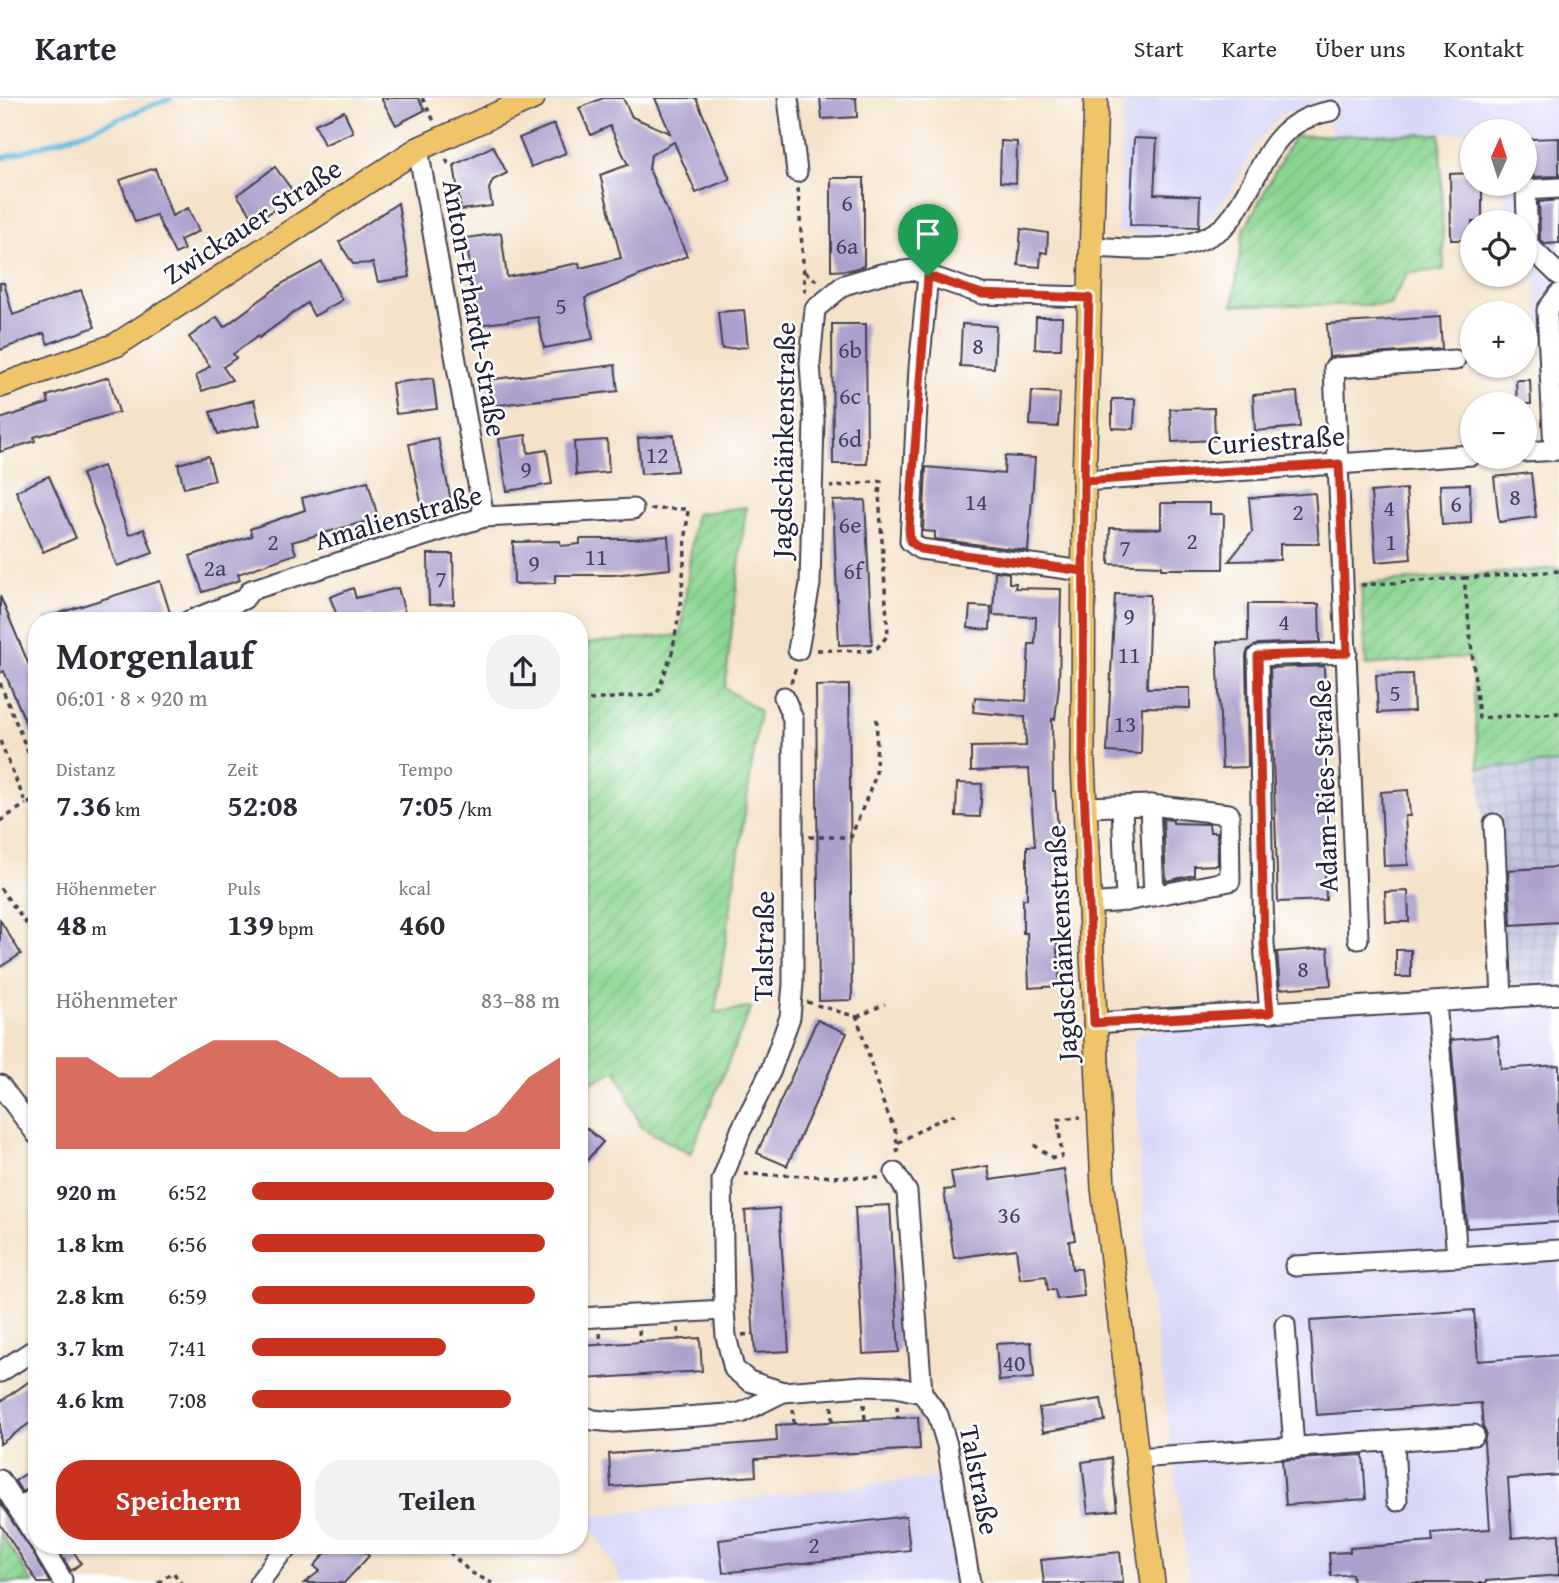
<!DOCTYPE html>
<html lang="de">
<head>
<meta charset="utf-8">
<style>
  body { margin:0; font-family:"Gentium Book Plus",serif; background:#f2f2f3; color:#2b2b33; height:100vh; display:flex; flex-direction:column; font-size:26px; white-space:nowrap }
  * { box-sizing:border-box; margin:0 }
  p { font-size:23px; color:#7c7c81 }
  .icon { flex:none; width:38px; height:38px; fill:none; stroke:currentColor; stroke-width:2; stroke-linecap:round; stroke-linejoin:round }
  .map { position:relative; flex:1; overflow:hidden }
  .panel { position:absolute; left:28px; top:514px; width:560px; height:942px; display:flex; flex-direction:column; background:#fff; border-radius:28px; box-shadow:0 2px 5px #0004 }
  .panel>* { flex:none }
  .needle { width:46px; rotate:3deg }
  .fabs { position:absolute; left:1460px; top:21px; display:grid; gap:14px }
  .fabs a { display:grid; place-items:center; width:77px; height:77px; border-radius:50%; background:#fff; box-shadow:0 2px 5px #0004; font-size:35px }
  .pin { position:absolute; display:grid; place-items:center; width:60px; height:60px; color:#fff; margin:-72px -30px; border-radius:50% 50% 50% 0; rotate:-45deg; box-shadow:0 0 7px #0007 }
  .pin .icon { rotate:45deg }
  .round { display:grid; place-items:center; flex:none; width:74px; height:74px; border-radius:28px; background:#f2f2f3 }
  .head { display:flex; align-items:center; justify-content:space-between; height:119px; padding:0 28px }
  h1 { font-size:38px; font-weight:700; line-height:52px }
  .figures { display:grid; grid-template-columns:repeat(3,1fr); gap:10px; height:119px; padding:7px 28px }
  .figures div { display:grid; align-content:center }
  .figures b { font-size:30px; font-weight:700 }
  .figures small { font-size:19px; font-weight:400 }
  .figures p { font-size:19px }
  .chart { height:196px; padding:14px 28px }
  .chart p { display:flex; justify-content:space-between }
  .chart svg { width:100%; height:126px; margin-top:7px; fill:#c8321e; opacity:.7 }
  .cta { display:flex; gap:14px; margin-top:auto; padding:14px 28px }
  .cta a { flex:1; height:80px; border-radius:28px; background:#c8321e; color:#fff; font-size:28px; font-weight:700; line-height:80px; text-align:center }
  .cta a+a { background:#f2f2f3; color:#2b2b33 }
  ul { padding:0 28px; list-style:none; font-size:23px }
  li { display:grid; grid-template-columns:112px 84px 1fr; align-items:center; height:52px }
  li i { height:18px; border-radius:9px; background:#c8321e }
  header { display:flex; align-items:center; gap:42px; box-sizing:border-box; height:98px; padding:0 35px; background:#fff; border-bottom:2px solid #e1e1e2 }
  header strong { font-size:33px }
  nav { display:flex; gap:38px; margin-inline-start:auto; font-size:24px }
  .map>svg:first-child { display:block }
</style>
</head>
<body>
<header>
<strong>Karte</strong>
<nav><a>Start</a><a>Karte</a><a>Über uns</a><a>Kontakt</a></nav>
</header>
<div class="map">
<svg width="1559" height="1485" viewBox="0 0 1559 1485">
  <defs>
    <pattern id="industrial-grid" width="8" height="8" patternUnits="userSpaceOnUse" patternTransform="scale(1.75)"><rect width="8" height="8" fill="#bfc2dd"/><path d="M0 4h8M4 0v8" fill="none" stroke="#a4a6bf"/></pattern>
    <pattern id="garden-furrows" width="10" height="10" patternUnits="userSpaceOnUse" patternTransform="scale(1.75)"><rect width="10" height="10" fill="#8bd591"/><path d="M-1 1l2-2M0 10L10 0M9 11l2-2" fill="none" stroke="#78b77e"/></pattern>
  </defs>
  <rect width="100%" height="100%" fill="#fff"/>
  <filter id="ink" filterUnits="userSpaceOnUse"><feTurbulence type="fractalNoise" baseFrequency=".0143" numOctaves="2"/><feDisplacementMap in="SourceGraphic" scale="14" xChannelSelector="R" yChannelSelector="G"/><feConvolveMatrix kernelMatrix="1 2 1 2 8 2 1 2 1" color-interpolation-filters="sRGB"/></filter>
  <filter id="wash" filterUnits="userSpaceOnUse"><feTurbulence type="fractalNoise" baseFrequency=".00686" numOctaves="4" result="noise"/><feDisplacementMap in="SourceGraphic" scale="28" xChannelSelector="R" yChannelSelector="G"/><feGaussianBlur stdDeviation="1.57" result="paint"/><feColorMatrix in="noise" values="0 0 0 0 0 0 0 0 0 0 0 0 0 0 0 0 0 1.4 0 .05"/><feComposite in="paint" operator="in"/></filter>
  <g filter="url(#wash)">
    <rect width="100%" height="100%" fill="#f4e2c9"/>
    <!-- built -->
    <g fill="#d8d7f8">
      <polygon points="1124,0 1559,0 1559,238 1540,239 1534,165 1524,165 1524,124 1505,124 1503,86 1524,86 1524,33 1330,37 1331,7 1282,15 1256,46 1235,86 1212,117 1199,130 1168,137 1118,134"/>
      <polygon points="1559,884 1559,1485 1190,1485 1147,1166 1133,944 1143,933 1174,933 1174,917 1493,888"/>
      <polygon points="941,1379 954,1485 623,1485 586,1419"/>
    </g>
    <!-- industrial -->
    <polygon fill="url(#industrial-grid)" points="1559,665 1559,884 1493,888 1479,670"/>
    <!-- garden -->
    <g fill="url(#garden-furrows)" stroke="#567c66" stroke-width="2">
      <polygon points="1440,36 1444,172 1407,175 1390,207 1233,207 1243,134 1294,38"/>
      <polygon points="746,409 725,590 760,613 715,914 751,910 690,1056 641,1029 617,972 579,991 579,546 681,537 695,416"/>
      <polygon points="1559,470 1559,665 1479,670 1471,559 1366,567 1361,486"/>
      <polygon points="0,1434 33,1485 0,1485"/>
    </g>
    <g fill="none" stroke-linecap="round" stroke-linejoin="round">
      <!-- stream -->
      <polyline stroke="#5db9db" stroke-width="5" points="0,61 85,34 171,0"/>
    </g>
    <g id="blocks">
      <!-- building -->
      <g fill="#ada0cd">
        <polygon points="381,0 418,0 425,12 396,27"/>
        <polygon points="603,0 623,0 632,19 670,35 655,0 696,0 730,81 696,95 674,44 651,57 649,71 687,158 585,200 593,241 544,250 538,219 478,227 466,140 501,135 507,179 579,165 580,170 621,160 600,77 628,67 610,28 591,37 579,10"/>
        <polygon points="820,0 856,0 857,19 822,21"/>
        <polygon points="344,13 353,34 324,47 315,26"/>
        <polygon points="554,26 566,55 531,69 519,40"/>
        <polygon points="1134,40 1157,41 1154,96 1200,98 1199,129 1130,127"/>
        <polygon points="1559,40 1559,78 1533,79 1530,41"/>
        <polygon points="1001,43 1017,44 1016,85 1000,84"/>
        <polygon points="493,48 507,75 493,82 489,91 492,108 461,112 454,67"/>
        <polygon points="275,69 292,92 284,96 287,102 257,124 237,97"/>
        <polygon points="155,70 172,118 188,110 199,133 180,142 184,152 175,156 156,117 135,124 120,82"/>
        <polygon points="1472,75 1472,86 1482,86 1482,124 1472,124 1472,142 1451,142 1450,76"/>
        <polygon points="831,80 864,80 864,168 850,172 831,173"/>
        <polygon points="1559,102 1559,145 1545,146 1540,142 1539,104"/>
        <polygon points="398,105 410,179 378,184 373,165 353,166 339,144"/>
        <polygon points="1021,131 1048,135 1047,155 1041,154 1040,169 1018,167"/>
        <polygon points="322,164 342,202 314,218 307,205 259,240 258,238 233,256 236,260 223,269 232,282 202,293 196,278 210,268 189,239 217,219 224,229 283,185"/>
        <polygon points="0,185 4,185 13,217 81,192 95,229 48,246 44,235 0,252"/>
        <polygon points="744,212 748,249 722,251 718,214"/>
        <polygon points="1036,219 1062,219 1061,251 1035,251"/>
        <polygon points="1440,219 1442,251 1329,259 1327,226"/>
        <polygon points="832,226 866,226 867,366 833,366"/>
        <polygon points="962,226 996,228 994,270 960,268"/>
        <polygon points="615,267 618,293 490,308 487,282"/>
        <polygon points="109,279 119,314 34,339 35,343 0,354 0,321 49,305 47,298"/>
        <polygon points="433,280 437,311 396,316 392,285"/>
        <polygon points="1516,282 1530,282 1531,306 1517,306"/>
        <polygon points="1032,293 1060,295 1058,329 1030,327"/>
        <polygon points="1297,294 1300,329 1255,333 1253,297"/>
        <polygon points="1112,301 1135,301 1134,331 1112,330"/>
        <polygon points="254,302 260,327 218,336 210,314"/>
        <polygon points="1214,310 1215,342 1172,344 1170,311"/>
        <polygon points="526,337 528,355 547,352 552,386 507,393 499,341"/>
        <polygon points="674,337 677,373 641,376 638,340"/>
        <polygon points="438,340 451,403 422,409 409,346"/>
        <polygon points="607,342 609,374 576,377 574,344"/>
        <polygon points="208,358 215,382 184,390 178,366"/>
        <polygon points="1005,358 1035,360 1028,453 935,441 935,434 923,433 926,369 1004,376"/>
        <polygon points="103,368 129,437 144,431 153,455 117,468 82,376"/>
        <polygon points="1531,375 1536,419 1499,424 1494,379"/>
        <polygon points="49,378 76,440 43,454 16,393"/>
        <polygon points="368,383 378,420 292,444 296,456 238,476 240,482 203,494 190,458 252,438 250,431 305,412 302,400"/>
        <polygon points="1470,386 1471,425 1442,427 1440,387"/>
        <polygon points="1406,391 1411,461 1376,464 1371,394"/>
        <polygon points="1315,395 1319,446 1280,446 1280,462 1229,463 1252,434 1249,400"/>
        <polygon points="865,402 872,546 839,547 833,403"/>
        <polygon points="1161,405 1210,405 1210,416 1224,416 1223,471 1161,471 1161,468 1109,466 1110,430 1161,431"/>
        <polygon points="668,438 670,471 613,477 555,477 555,485 514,486 513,444 560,443 561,448 580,446 580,441 634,441"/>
        <polygon points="428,456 453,456 454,506 429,507"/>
        <polygon points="995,473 1009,475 1009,485 1016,485 1015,490 1061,491 1059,588 1055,621 1052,621 1053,693 1055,693 1058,731 1057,855 1058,855 1060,888 1029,890 1027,835 1023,835 1023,801 1027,801 1027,748 1035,748 1029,671 971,673 971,649 1026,648 1025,619 973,614 975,599 1026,603 1029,546 1035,546 1036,519 993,517"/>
        <polygon points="160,483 172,521 165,523 44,523 44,520"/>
        <polygon points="353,490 356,500 398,490 405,515 372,523 371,517 355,523 339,523 330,499"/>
        <polygon points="1115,496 1150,497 1147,590 1190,590 1190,610 1142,609 1141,656 1107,654"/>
        <polygon points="0,498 37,586 37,651 4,573 0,575"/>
        <polygon points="1248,506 1319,506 1320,544 1258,546 1248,552 1246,558 1248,669 1222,670 1217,544 1248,543"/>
        <polygon points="970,508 991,509 990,532 968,530"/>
        <polygon points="1324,568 1331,772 1325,772 1326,802 1278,804 1270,570"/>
        <polygon points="1412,576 1414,613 1378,615 1376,577"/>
        <polygon points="849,587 852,902 819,903 816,588"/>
        <polygon points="957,685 982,686 980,719 956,718"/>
        <polygon points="1408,692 1410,718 1405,718 1408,767 1384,768 1381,694"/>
        <polygon points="1163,721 1173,722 1173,725 1209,726 1210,734 1217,734 1218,767 1194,768 1194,777 1166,783"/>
        <polygon points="1559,769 1559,824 1511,827 1508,772"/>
        <polygon points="1408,793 1409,824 1386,824 1385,794"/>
        <polygon points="0,822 21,856 0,869"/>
        <polygon points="1328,850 1331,887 1280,891 1277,854"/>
        <rect x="1396" y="852" width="15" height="27"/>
        <polygon points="817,922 847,935 787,1068 757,1055"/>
        <polygon points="1498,938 1501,971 1559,967 1559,1124 1467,1130 1451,942"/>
        <polygon points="579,1024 603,1044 579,1071"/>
        <polygon points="988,1068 990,1082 1064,1071 1075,1142 1069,1143 1072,1171 1081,1171 1084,1198 1057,1201 1055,1192 1048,1192 1046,1178 1020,1181 1016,1151 954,1160 944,1092 954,1091 951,1074"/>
        <polygon points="890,1107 899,1254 863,1256 855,1109"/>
        <polygon points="779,1110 789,1253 755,1255 745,1113"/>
        <polygon points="1474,1212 1478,1263 1559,1257 1559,1377 1508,1381 1512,1440 1559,1436 1559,1477 1486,1483 1486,1485 1353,1485 1352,1476 1331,1478 1329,1455 1350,1454 1350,1450 1433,1444 1432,1435 1490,1431 1484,1344 1486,1335 1483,1329 1481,1305 1317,1317 1310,1223"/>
        <polygon points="700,1240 702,1273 584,1281 582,1248"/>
        <polygon points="1031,1244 1034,1280 999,1283 996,1246"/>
        <polygon points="37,1278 37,1320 0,1346 0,1304"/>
        <polygon points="1101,1301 1105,1323 1043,1334 1039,1310"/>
        <polygon points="918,1319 920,1351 755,1361 756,1378 611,1389 609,1356 777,1343 776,1327"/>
        <polygon points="1363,1357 1366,1401 1286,1407 1282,1362"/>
        <polygon points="1111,1360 1117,1412 1088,1415 1082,1364"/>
        <polygon points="37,1368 37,1386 22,1394 15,1383"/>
        <polygon points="0,1405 30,1450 50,1485 38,1485 0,1426"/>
        <polygon points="906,1418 910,1452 723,1475 719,1442"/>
        <polygon points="55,1447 69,1447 81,1465 71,1473"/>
        <polygon points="333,1447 357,1447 369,1458 344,1485 304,1485 320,1473 314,1468"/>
        <polygon points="1120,1454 1123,1485 1044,1485 1041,1462"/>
      </g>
    </g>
  </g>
  <g filter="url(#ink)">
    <use href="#blocks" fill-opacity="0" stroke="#423f50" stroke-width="2"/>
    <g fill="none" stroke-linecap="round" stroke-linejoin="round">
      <!-- minor casing -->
      <g stroke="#423f50" stroke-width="23">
        <g id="minor">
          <polyline points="788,0 797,74"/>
          <polyline points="418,51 484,419"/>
          <polyline points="1559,90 1526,92 1528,147 1559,177"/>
          <path d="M 1091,149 C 1135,151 1184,158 1222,130 C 1230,124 1236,113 1241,104 C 1268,60 1274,23 1331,13"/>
          <polyline points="928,178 919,270 910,443 920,451 1083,473"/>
          <polyline points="1554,352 1547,212 1559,196"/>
          <polyline points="1524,354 1559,352"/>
          <polyline points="1084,383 1472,357"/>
          <polyline points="189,523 244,501 251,492 484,419 633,411"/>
          <polyline points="798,552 810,486 814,322 810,265 815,211 844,187 881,176 913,172 982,196 1089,199"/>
          <polyline points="1150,707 1154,798"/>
          <polyline points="1084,709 1150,707 1229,716 1230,783 1126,803 1089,806"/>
          <polyline points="1122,709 1126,803"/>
          <polyline points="1494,726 1502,900"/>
          <polyline points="1358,841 1334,270 1455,262"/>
          <polyline points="1436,904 1457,1159 1559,1152"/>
          <polyline points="1270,915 1264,846 1258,558 1347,555"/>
          <polyline points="1094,925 1559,896"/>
          <polyline points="0,987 37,1037"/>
          <polyline points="895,1075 907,1094 922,1295"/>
          <polyline points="1295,1168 1457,1159"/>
          <polyline points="724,1212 726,1238 734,1271 749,1283 783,1294 863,1288 896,1289 922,1295 938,1317 947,1347 970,1485"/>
          <polyline points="579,1220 724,1212 722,1082 741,1032 771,972 790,919 793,886 793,621 784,599"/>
          <polyline points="1285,1227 1294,1350"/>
          <polyline points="0,1274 37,1250"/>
          <polyline points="579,1316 593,1322 613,1324 741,1315 783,1294"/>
          <polyline points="1394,1343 1397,1403"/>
          <polyline points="1137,1360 1474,1337"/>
          <polyline points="0,1382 37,1441"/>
          <polyline points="19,1411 37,1398"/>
          <polyline points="41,1447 62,1482"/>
          <polyline points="259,1485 281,1455 292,1447"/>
        </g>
      </g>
      <!-- major casing -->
      <g stroke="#423f50" stroke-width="26">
        <g id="major">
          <polyline points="1096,0 1084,383 1083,665 1103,1090 1153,1485"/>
          <polyline points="0,288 116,247 418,51 533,0"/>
        </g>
      </g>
      <!-- path -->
      <g stroke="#423f50" stroke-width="3.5" stroke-dasharray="5 5" stroke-linecap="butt">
        <polyline points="422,0 434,23"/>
        <polyline points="446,61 448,65 456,68"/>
        <polyline points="798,90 805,194"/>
        <polyline points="805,174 818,184"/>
        <polyline points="1464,480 1559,473"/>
        <polyline points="1361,487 1464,480 1479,620 1559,615"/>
        <polyline points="817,552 869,553 877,550 888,537 879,395 881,383 830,389"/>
        <polyline points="0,585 37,676"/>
        <polyline points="791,585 796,569"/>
        <polyline points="579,603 657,596 672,555 681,505 688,411 649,411"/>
        <polyline points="0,643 26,706 37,702"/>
        <polyline points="0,723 26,706"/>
        <polyline points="809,739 851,739 876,677 877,616"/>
        <polyline points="0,790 37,840"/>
        <polyline points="807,904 857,919 882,1002 896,1035 898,1059"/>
        <polyline points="857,919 885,906"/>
        <polyline points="898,1045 931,1026 955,1016"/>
        <polyline points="1034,1047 1053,1060 1062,1059 1058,1021 1080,1019"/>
        <polyline points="744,1076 880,1080"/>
        <polyline points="678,1230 679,1241"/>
        <polyline points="639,1232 640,1244"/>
        <polyline points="600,1235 601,1246"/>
        <polyline points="742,1237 754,1236"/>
        <polyline points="864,1306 865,1322"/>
        <polyline points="832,1308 832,1324"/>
        <polyline points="897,1308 898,1320"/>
        <polyline points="793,1311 794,1326"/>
        <polyline points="442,1447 470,1474 492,1485"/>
        <polyline points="158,1485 173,1474 181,1485"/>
      </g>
      <!-- minor -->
      <use href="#minor" stroke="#fff" stroke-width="19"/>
      <!-- major -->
      <use href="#major" stroke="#f0c469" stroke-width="23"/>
    </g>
  </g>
  <g fill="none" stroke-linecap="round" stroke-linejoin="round" filter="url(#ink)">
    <!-- route casing -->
    <g stroke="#fff" stroke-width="14">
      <polyline id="route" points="928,178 982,196 1089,200 1084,383 1083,666 1094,925 1270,915 1264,846 1258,558 1347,555 1339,366 1084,383 1083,473 920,451 910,443 909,430 928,178"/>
    </g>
    <!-- route -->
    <use href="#route" stroke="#c8321e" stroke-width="9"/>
  </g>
  <g text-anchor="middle" stroke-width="5" stroke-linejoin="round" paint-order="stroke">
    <!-- number labels -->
    <g font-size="24" fill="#454260">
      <text x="847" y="113">6</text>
      <text x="847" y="156">6a</text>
      <text x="561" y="216">5</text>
      <text x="978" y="256">8</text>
      <text x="850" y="260">6b</text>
      <text x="850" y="306">6c</text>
      <text x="850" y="349">6d</text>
      <text x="657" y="365">12</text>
      <text x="526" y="379">9</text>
      <text x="1515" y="407">8</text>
      <text x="976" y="412">14</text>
      <text x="1456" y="414">6</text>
      <text x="1389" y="418">4</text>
      <text x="1298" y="422">2</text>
      <text x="850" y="435">6e</text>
      <text x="1192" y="451">2</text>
      <text x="273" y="452">2</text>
      <text x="1391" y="452">1</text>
      <text x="1125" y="458">7</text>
      <text x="596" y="467">11</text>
      <text x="534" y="473">9</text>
      <text x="215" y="478">2a</text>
      <text x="853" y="481">6f</text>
      <text x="441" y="489">7</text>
      <text x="1129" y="526">9</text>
      <text x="1284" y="532">4</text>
      <text x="1129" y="565">11</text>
      <text x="1395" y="603">5</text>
      <text x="1125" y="634">13</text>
      <text x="1303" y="879">8</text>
      <text x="1009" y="1125">36</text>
      <text x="1014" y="1273">40</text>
      <text x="814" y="1455">2</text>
    </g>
    <!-- street labels -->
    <g font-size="28" fill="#22223b" stroke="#fff">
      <text transform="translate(252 123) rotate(-33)" y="10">Zwickauer Straße</text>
      <text transform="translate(475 210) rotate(80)" y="10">Anton-Erhardt-Straße</text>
      <text transform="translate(783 342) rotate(-89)" y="10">Jagdschänkenstraße</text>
      <text transform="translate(1276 342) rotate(-4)" y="10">Curiestraße</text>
      <text transform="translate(398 419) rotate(-16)" y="10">Amalienstraße</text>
      <text transform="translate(1324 688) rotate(-92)" y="10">Adam-Ries-Straße</text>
      <text transform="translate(1061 845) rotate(-93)" y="10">Jagdschänkenstraße</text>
      <text transform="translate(763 848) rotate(-89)" y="10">Talstraße</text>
      <text transform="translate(980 1382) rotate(79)" y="10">Talstraße</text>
    </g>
  </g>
</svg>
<div class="fabs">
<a><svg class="needle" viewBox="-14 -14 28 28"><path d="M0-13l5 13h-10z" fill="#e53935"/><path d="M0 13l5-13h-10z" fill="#7c7c81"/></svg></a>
<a><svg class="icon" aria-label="locate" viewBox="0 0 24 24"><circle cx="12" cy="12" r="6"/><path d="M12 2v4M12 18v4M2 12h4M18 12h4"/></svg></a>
<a>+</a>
<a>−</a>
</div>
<div class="pin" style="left:928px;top:178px;background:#1e9e55"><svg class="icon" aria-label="arrive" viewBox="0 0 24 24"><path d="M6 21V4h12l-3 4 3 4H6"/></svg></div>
<section class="panel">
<div class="head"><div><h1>Morgenlauf</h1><p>06:01 · 8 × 920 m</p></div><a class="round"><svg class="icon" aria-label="share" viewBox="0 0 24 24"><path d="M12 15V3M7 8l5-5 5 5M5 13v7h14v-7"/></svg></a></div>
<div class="figures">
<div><p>Distanz</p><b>7.36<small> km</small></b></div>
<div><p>Zeit</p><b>52:08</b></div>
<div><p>Tempo</p><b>7:05<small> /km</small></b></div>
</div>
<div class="figures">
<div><p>Höhenmeter</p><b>48<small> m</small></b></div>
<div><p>Puls</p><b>139<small> bpm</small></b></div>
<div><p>kcal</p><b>460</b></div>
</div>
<div class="chart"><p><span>Höhenmeter</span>83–88 m</p>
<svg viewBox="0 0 160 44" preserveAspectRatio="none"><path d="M0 44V12L10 12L20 19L30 19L40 12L50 6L60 6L70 6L80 12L90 19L100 19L110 32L120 38L130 38L140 32L150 19L160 12V44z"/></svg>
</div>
<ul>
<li><b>920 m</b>6:52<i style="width:98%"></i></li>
<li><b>1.8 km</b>6:56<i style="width:95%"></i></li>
<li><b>2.8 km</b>6:59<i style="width:92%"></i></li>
<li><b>3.7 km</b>7:41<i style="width:63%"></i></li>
<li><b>4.6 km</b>7:08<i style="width:84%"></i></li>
</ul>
<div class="cta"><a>Speichern</a><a>Teilen</a></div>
</section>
</div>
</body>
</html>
